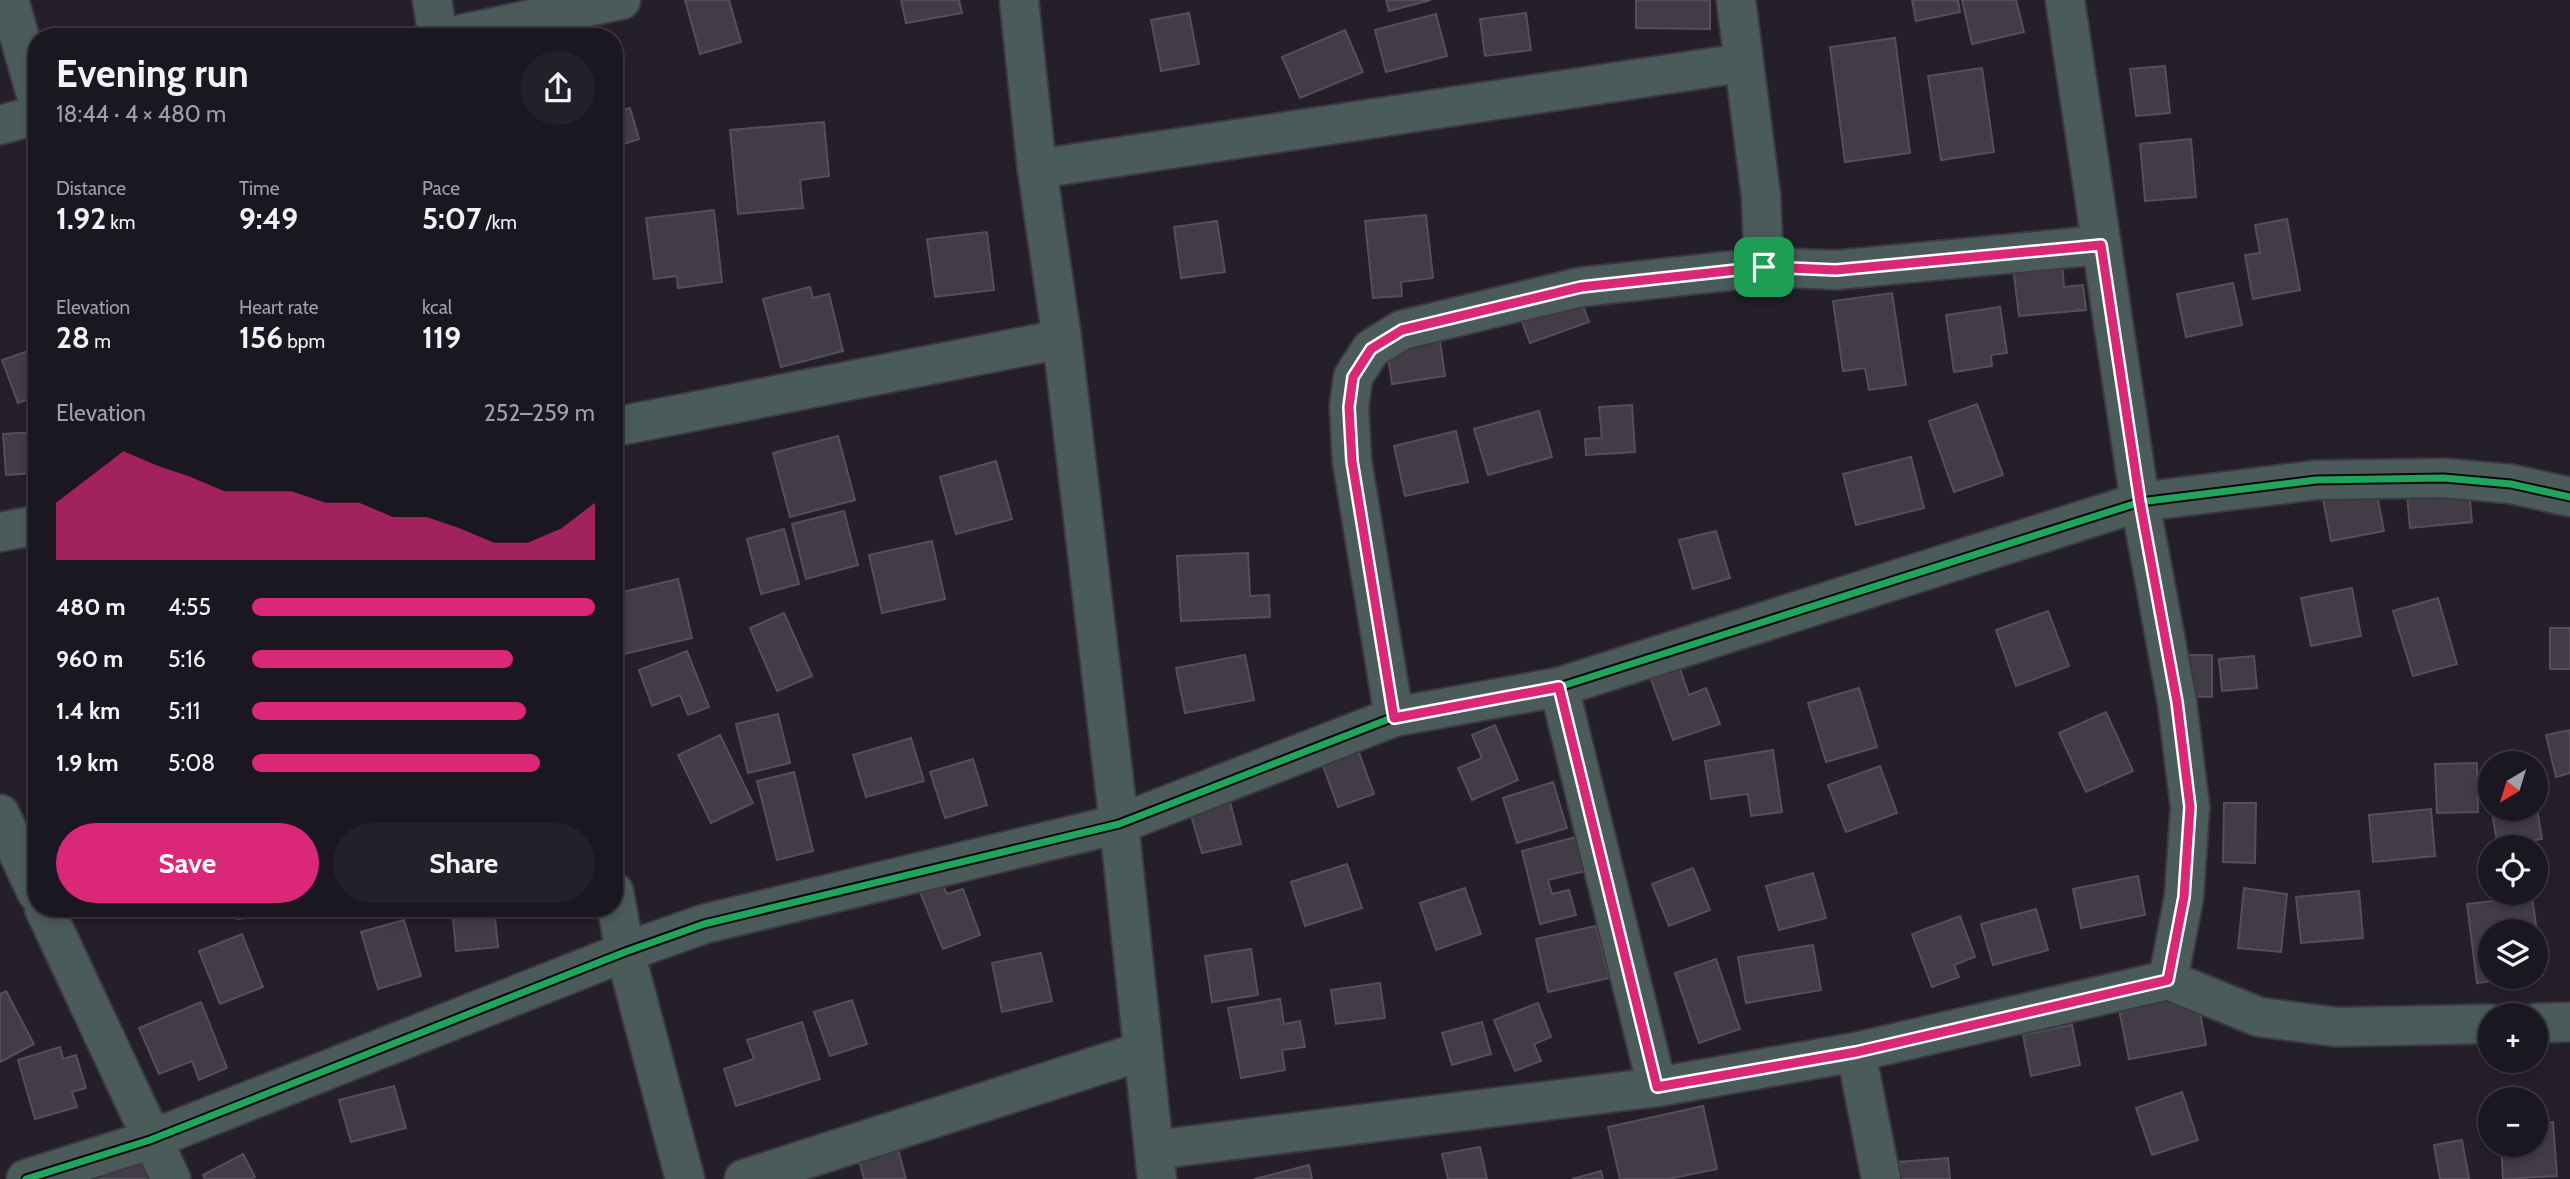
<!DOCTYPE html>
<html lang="en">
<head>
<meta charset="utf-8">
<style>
  body { margin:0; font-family:Cabin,sans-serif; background:#242029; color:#f1f3f6; height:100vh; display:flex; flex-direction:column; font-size:26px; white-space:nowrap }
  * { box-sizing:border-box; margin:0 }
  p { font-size:23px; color:#a09fa5 }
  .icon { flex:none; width:38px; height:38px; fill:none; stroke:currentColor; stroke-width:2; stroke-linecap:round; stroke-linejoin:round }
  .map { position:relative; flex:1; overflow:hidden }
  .side { position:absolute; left:28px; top:28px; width:595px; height:889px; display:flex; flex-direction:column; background:#1b1720; border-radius:28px; box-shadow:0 4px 10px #0003,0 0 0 2px #39363e }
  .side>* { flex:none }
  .needle { width:46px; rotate:218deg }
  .buttons { position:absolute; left:2478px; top:751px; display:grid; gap:14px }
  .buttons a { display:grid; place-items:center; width:70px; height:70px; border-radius:50%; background:#1b1720; box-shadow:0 4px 10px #0003,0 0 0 2px #39363e; font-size:35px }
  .pin { position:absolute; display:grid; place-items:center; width:60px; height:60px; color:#fff; margin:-30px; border-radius:14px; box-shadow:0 4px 10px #0006 }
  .round { display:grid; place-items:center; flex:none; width:74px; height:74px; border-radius:37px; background:#242029 }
  .summary { display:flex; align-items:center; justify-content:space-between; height:119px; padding:0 28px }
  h1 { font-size:38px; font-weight:800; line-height:52px }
  .metrics { display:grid; grid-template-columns:repeat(3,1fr); gap:10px; height:119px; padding:7px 28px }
  .metrics div { display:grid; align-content:center }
  .metrics b { font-size:30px; font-weight:800 }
  .metrics small { font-size:19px; font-weight:400 }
  .metrics p { font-size:19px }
  .chart { height:196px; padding:14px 28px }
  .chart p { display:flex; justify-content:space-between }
  .chart svg { width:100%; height:126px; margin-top:7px; fill:#db2777; opacity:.7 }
  .cta { display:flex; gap:14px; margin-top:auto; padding:14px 28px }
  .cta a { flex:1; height:80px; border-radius:42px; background:#db2777; color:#fff; font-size:28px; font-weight:800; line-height:80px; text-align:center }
  .cta a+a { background:#242029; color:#f1f3f6 }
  ul { padding:0 28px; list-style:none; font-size:23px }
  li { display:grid; grid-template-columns:112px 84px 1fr; align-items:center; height:52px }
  li i { height:18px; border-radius:9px; background:#db2777 }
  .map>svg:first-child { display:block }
</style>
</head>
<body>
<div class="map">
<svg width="2570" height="1179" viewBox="0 0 2570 1179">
  <rect width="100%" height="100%" fill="#241f2a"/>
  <!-- building -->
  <g fill="#413c46" stroke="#545059" stroke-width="2">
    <polygon points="685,0 729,0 741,42 700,54"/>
    <polygon points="901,0 959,0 962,13 906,23"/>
    <polygon points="1386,0 1431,0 1389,11"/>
    <polygon points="1636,0 1710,0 1710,29 1636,28"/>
    <polygon points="1912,0 1958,0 1960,12 1916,21"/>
    <polygon points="1962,0 2016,0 2024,32 1972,44"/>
    <polygon points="1189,13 1199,64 1161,71 1151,20"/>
    <polygon points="1526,13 1531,50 1485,56 1480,19"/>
    <polygon points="1436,14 1447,56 1386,72 1375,30"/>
    <polygon points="1345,30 1363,72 1300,98 1282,57"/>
    <polygon points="1895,38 1910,153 1845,162 1830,47"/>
    <polygon points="2165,66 2170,113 2136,116 2130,69"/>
    <polygon points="1982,68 1994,152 1941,160 1928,76"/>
    <polygon points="630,108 639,139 614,147 614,112"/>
    <polygon points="824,122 829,176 800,180 803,208 738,214 730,130"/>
    <polygon points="2191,139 2196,197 2145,201 2140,144"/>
    <polygon points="714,210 722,282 678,288 677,276 654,279 646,218"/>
    <polygon points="1426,215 1433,278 1401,282 1402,296 1373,298 1365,221"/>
    <polygon points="2287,219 2300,290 2253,299 2245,255 2260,253 2255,225"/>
    <polygon points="1217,221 1225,272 1181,278 1174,227"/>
    <polygon points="987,232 994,290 935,297 927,239"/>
    <polygon points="2062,262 2064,287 2083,285 2086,310 2019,316 2013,267"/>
    <polygon points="2233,283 2242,325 2186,337 2177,294"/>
    <polygon points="1575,285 1589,322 1530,343 1516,306"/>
    <polygon points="810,287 813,298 829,294 843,351 781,367 763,299"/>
    <polygon points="1892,293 1906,385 1869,390 1865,368 1843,371 1833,301"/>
    <polygon points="2000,307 2007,353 1991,355 1992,366 1954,372 1946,315"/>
    <polygon points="1439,333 1445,376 1392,384 1386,341"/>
    <polygon points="37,348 37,396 18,403 2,360"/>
    <polygon points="1977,404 2003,475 1954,492 1929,421"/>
    <polygon points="1632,405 1635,452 1586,455 1585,439 1602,438 1599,407"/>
    <polygon points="1539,411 1552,457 1488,475 1474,429"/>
    <polygon points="1456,431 1468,482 1405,496 1394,446"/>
    <polygon points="37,432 37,473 6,475 3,434"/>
    <polygon points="838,436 855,500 790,517 773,453"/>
    <polygon points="1911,457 1924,508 1856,525 1843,474"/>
    <polygon points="996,461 1012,519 956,534 940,477"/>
    <polygon points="2467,467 2472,522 2410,528 2405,472"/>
    <polygon points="2375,484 2384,531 2331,541 2322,494"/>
    <polygon points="844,511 858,565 806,579 792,524"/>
    <polygon points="784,529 799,584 761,594 747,539"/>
    <polygon points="1716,531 1730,578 1693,589 1679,540"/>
    <polygon points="932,541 945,599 882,613 869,555"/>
    <polygon points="1248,553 1250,596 1269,595 1270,617 1181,621 1177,556"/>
    <polygon points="678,579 692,638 624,654 614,614 614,594"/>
    <polygon points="2352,588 2361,636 2311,646 2301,598"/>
    <polygon points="2438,598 2457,664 2413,676 2393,611"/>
    <polygon points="2048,611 2069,666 2016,686 1996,630"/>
    <polygon points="784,613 812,676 777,691 750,628"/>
    <rect x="2550" y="628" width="20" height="41"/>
    <polygon points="687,651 709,707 688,715 680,695 652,706 639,670"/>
    <polygon points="1245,655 1254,700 1185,713 1176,668"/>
    <polygon points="2179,655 2212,655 2212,697 2179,696"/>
    <polygon points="2254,656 2257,688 2222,691 2219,659"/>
    <polygon points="1680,669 1689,695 1706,688 1720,724 1673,740 1651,679"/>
    <polygon points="1859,688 1877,747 1826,762 1808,703"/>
    <polygon points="2106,712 2133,771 2086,792 2059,733"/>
    <polygon points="778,714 790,763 748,773 736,724"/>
    <polygon points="1495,725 1518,780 1472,800 1458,768 1482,758 1472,735"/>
    <polygon points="2570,730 2570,773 2556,777 2546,735"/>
    <polygon points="720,735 753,803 711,823 678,755"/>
    <polygon points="911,738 924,781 866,797 853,755"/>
    <polygon points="1358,750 1374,794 1338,807 1322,763"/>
    <polygon points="1773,750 1782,812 1751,816 1748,794 1711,799 1705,761"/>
    <polygon points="973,759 987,805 945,818 930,772"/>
    <polygon points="2477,763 2478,812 2437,813 2435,764"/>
    <polygon points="1880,766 1897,813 1846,832 1828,785"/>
    <polygon points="794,772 813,851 777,860 757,781"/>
    <polygon points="1553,782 1567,828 1517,843 1503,798"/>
    <polygon points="1230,802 1241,844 1202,853 1190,812"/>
    <polygon points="2536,802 2542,839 2498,846 2491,808 2536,808"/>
    <polygon points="2224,803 2256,803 2255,863 2223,862"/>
    <polygon points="2431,809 2435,856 2373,862 2369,815"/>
    <polygon points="1576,837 1585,871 1548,880 1552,894 1569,890 1576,915 1540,924 1522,851"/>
    <polygon points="1347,864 1362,908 1305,926 1291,882"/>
    <polygon points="1693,868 1710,910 1669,926 1652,884"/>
    <polygon points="1813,873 1826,918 1779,930 1766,886"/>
    <polygon points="2138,876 2145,915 2081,928 2073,889"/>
    <polygon points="940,879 947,894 963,889 980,935 943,949 918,887"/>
    <polygon points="1465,888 1481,934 1436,950 1420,903"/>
    <polygon points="2244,888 2287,894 2281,952 2238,948"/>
    <polygon points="2359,891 2363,938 2301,943 2296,897"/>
    <polygon points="2532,896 2543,975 2536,976 2536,931 2490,931 2490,976 2529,976 2477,983 2467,904"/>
    <polygon points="236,908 292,908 238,919"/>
    <polygon points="452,908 494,908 498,947 456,951"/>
    <polygon points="2036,909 2048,950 1993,965 1981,924"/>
    <polygon points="1960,916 1975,957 1954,965 1959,977 1932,987 1912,934"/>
    <polygon points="404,920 421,976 378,989 361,932"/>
    <polygon points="1596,926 1609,978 1548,992 1536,939"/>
    <polygon points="242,934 263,987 220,1004 199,951"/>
    <polygon points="1813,945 1821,990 1746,1003 1738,957"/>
    <polygon points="1251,949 1258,995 1212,1002 1205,956"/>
    <polygon points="1041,953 1052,1001 1002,1012 992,963"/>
    <polygon points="1716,959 1740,1029 1699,1043 1675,973"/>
    <polygon points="1380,983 1385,1018 1336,1024 1331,990"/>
    <polygon points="6,991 34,1044 0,1062 0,994"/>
    <polygon points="2196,991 2206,1045 2129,1059 2118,1005"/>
    <polygon points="1280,999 1284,1024 1300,1021 1305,1047 1282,1050 1285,1070 1241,1078 1228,1008"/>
    <polygon points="852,1000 867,1044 830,1056 814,1012"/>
    <polygon points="201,1002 227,1068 199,1080 192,1061 159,1074 139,1028"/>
    <polygon points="1538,1003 1551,1037 1534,1044 1541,1061 1515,1071 1494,1020"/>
    <polygon points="802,1022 820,1079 736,1106 724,1069 754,1059 747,1040"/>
    <polygon points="1482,1022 1491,1054 1452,1065 1442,1033"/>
    <polygon points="2072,1025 2080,1065 2031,1076 2023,1035"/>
    <polygon points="60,1047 63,1059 76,1055 86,1088 72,1092 77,1107 35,1119 18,1060"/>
    <polygon points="394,1086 406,1128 351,1142 339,1100"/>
    <polygon points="2182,1092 2198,1140 2152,1155 2136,1108"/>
    <polygon points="1703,1106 1717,1169 1668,1179 1620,1179 1608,1127"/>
    <polygon points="2553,1122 2557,1176 2503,1179 2501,1144 2536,1144 2536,1123"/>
    <polygon points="2462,1140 2469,1179 2440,1179 2434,1145"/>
    <polygon points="897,1146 906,1179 864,1179 858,1156"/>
    <polygon points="1480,1147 1487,1179 1448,1179 1442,1154"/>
    <polygon points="141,1149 154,1179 90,1179 87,1171"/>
    <polygon points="243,1154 255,1177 251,1179 205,1179 203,1175"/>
    <polygon points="1948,1158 1950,1179 1900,1179 1898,1162"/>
    <polygon points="1309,1165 1312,1179 1254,1179"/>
    <polygon points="1601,1171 1603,1179 1572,1179"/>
  </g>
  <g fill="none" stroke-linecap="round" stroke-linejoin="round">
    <!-- minor casing -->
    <g stroke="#3d3943" stroke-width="42">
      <g id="minor">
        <polyline points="9,0 37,98"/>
        <polyline points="432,0 438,37"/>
        <polyline points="1019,0 1037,169 1062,339 1119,824 1157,1179"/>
        <polyline points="1736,0 1761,196 1764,267"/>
        <polyline points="448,37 621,0"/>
        <polyline points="0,125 37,115"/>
        <polyline points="1037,169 1742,63"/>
        <polyline points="614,427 1062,339"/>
        <polyline points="0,532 37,525"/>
        <polyline points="1559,687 1657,1087"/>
        <polyline points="1394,717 1352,461 1349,407 1353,377 1371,349 1402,330 1581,287 1764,267 1836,270 2101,245"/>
        <polyline points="0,814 37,893"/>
        <polyline points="614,892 625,952 685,1179"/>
        <polyline points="44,908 171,1179"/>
        <polyline points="2168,980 2259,1017 2336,1027 2490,1024"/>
        <polyline points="2536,1023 2570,1022"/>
        <polyline points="1856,1052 1881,1179"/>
        <polyline points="1154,1150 1657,1087 1856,1052 2168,980 2184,897 2190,807 2177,702 2140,502 2065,0"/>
        <polyline points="26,1179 150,1140 625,952 704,924 1119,824 1394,717 1559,687 2140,502 2316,480 2444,478 2511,484 2570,497"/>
        <polyline points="744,1179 1143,1051"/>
      </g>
    </g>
    <!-- minor -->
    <use href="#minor" stroke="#4b5b59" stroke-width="38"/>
    <!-- cycleway casing -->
    <g stroke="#0b0810" stroke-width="11">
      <polyline id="cycleway" points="26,1179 150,1140 625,952 704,924 1119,824 1394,717 1559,687 2140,502 2316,480 2444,478 2511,484 2570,497"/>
    </g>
    <!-- cycleway -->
    <use href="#cycleway" stroke="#20a55d" stroke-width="7"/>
  </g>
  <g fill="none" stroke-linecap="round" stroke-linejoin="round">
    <!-- route casing -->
    <g stroke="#fff" stroke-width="14">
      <polygon id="route" points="2101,245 2140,502 2177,702 2190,807 2184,897 2168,980 1856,1052 1657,1087 1559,687 1394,718 1352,461 1349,407 1353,377 1371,349 1402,330 1581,287 1764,267 1836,270"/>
    </g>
    <!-- route -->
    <use href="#route" stroke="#db2777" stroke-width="9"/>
  </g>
</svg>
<div class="buttons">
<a><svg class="needle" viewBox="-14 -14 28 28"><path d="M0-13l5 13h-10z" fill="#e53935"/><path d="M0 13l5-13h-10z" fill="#a09fa5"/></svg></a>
<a><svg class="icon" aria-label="locate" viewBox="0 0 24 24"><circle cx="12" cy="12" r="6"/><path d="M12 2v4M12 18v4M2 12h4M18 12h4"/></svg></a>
<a><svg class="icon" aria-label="layers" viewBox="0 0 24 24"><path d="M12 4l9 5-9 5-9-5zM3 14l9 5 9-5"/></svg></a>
<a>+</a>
<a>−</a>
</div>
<div class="pin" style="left:1764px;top:267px;background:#1e9e55"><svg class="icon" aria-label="arrive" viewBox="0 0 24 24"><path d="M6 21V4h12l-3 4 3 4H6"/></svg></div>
<section class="side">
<div class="summary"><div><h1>Evening run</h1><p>18:44 · 4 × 480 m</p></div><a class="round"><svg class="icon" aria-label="share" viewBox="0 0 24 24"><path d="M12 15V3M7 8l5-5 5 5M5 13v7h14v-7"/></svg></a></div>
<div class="metrics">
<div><p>Distance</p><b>1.92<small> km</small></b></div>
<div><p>Time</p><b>9:49</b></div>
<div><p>Pace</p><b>5:07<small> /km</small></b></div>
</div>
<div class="metrics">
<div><p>Elevation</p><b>28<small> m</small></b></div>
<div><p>Heart rate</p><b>156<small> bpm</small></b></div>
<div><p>kcal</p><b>119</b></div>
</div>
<div class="chart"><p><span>Elevation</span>252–259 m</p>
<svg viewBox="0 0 160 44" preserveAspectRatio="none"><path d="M0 44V24L10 15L20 6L30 11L40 15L50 20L60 20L70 20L80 24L90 24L100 29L110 29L120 33L130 38L140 38L150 33L160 24V44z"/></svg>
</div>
<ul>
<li><b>480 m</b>4:55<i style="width:100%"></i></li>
<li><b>960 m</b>5:16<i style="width:76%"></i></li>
<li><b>1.4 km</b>5:11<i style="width:80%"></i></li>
<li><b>1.9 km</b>5:08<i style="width:84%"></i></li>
</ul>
<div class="cta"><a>Save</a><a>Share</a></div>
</section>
</div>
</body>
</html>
